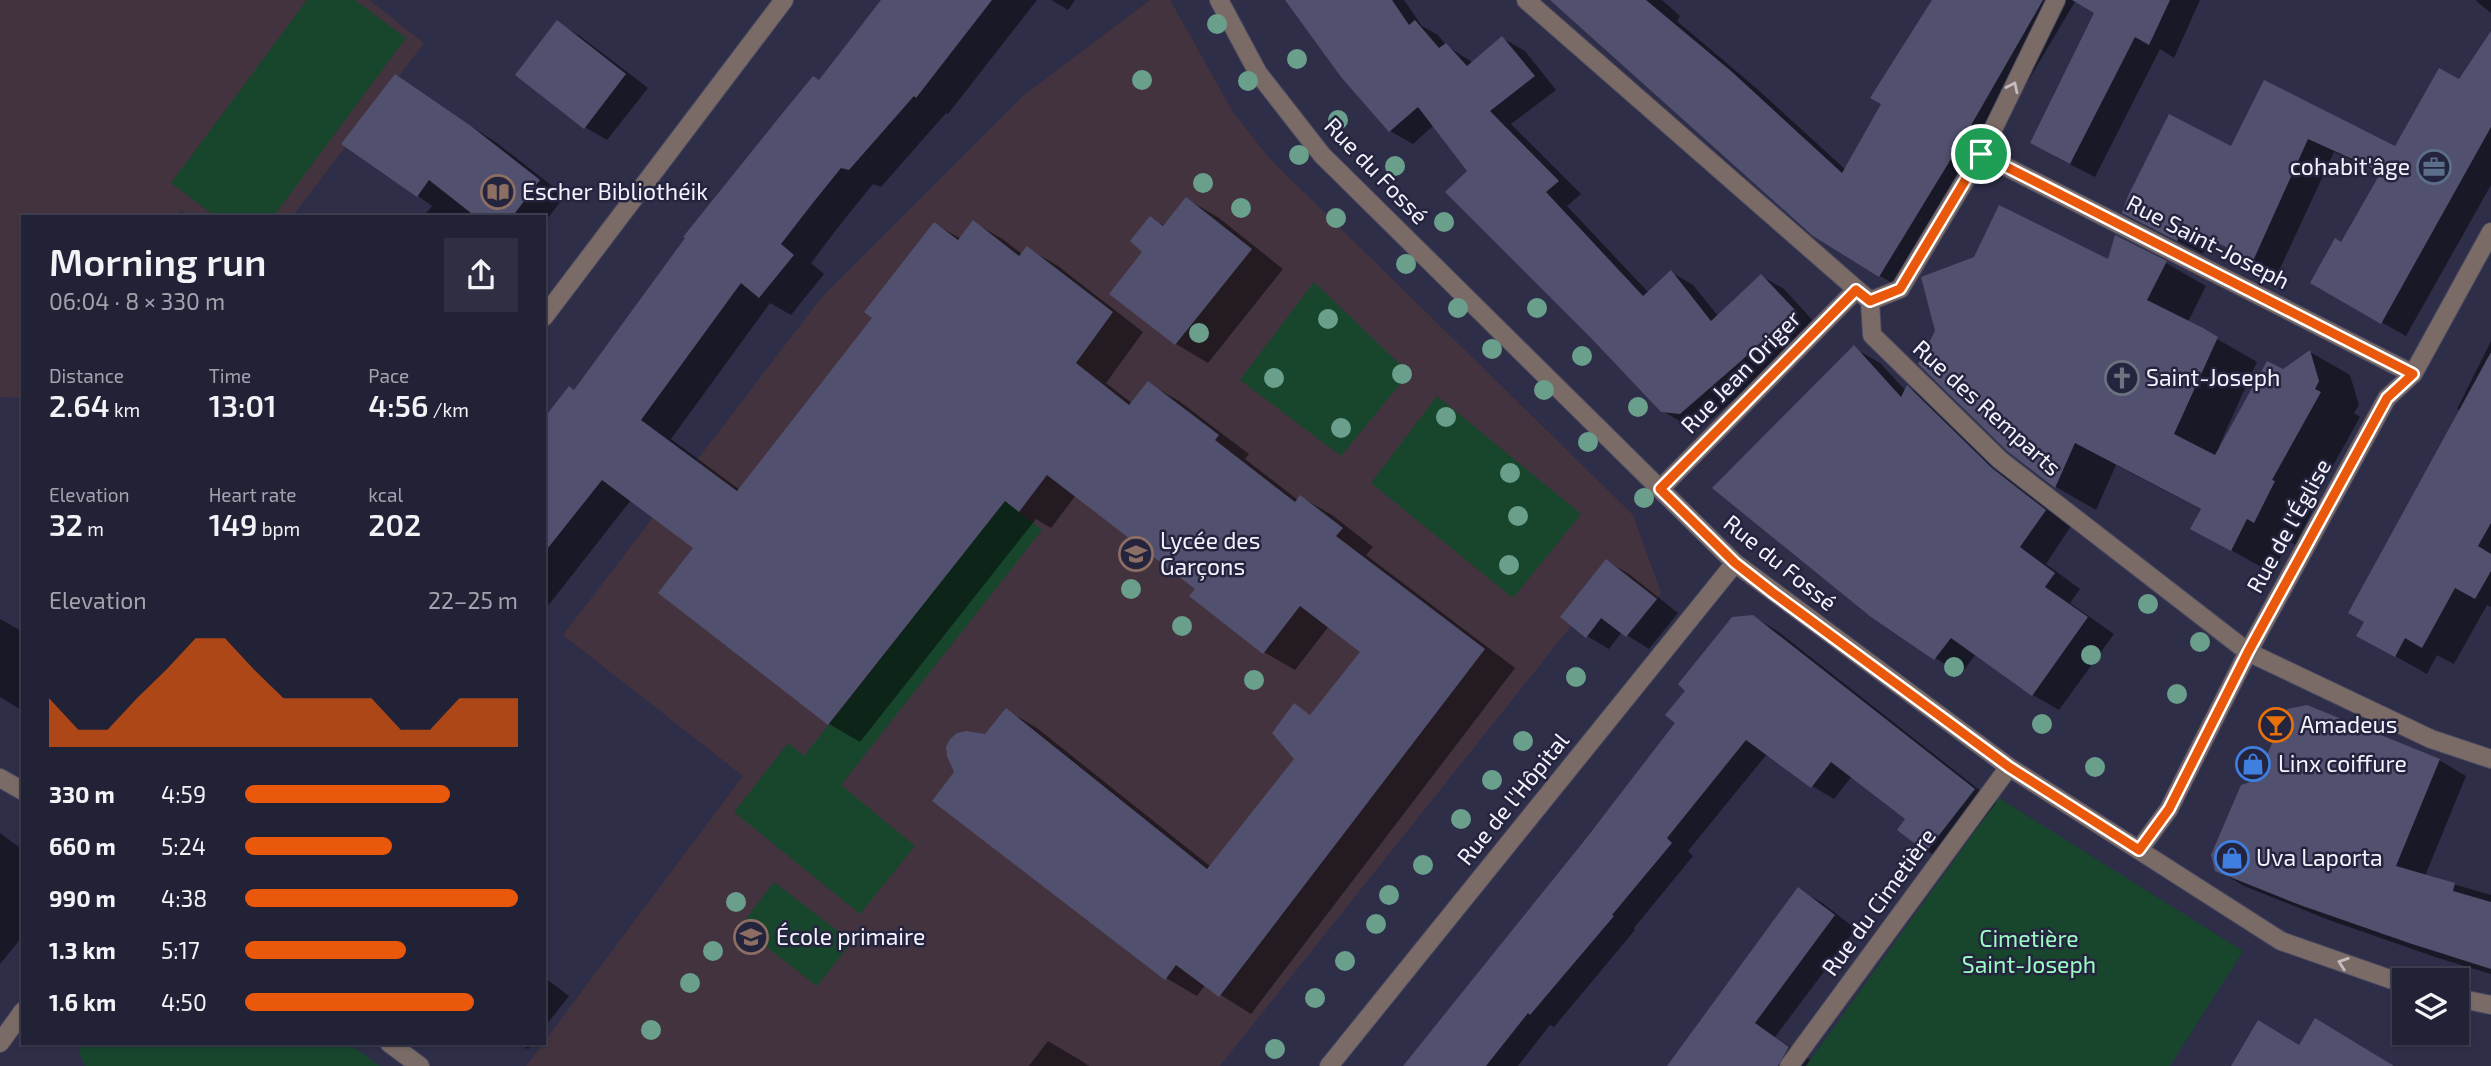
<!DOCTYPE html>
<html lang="en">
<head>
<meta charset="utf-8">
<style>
  body { margin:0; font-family:"Exo 2",sans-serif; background:#2e2f42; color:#f1f3f6; height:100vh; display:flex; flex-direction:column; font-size:26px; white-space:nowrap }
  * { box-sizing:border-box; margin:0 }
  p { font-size:23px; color:#a2a4ad }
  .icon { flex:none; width:38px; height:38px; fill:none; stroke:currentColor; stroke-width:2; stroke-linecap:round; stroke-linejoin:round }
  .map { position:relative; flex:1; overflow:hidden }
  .panel { position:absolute; left:21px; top:215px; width:525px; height:830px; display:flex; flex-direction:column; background:#222237; border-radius:0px; box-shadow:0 2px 5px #0004,0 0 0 2px #3f3f52 }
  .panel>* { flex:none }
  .fabs { position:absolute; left:2392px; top:968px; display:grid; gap:14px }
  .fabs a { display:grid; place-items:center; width:77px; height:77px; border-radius:0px; background:#222237; box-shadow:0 2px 5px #0004,0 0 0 2px #3f3f52; font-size:35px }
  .pin { position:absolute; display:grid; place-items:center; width:60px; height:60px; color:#fff; margin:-30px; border:4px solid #fff; border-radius:50%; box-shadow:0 2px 7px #0007 }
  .round { display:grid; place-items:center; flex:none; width:74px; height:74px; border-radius:0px; background:#2e2f42 }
  .overview { display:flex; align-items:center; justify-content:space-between; height:119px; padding:0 28px }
  h1 { font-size:38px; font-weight:600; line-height:52px }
  .figures { display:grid; grid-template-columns:repeat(3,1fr); gap:10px; height:119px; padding:7px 28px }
  .figures div { display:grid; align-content:center }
  .figures b { font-size:30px; font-weight:600 }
  .figures small { font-size:19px; font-weight:400 }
  .figures p { font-size:19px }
  .chart { height:196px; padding:14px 28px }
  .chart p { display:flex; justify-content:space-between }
  .chart svg { width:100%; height:126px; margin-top:7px; fill:#ea580c; opacity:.7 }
  ul { padding:0 28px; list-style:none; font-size:23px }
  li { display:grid; grid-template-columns:112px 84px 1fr; align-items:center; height:52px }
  li i { height:18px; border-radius:9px; background:#ea580c }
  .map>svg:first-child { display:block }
</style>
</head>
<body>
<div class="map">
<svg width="2491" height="1066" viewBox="0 0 2491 1066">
  <rect width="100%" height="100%" fill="#2e2e49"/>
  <!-- education -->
  <g fill="#43333e">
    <polygon points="0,0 369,0 424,43 292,217 189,217 180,210 180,217 23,217 23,398 0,397"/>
    <polygon points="1150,0 1170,0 1233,112 1269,158 1633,515 1661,593 1626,637 1602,618 1586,638 1571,626 1220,1066 526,1066 743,776 563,635 821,298 1023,96"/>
  </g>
  <!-- green -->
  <g fill="#17462d">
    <polygon points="307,0 355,0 406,38 273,217 216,217 171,183"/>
    <polygon points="1314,282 1409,373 1341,456 1240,380"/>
    <polygon points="1437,396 1581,514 1513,598 1371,483"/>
    <polygon points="1005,501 1042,530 841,785 915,846 860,914 734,812 788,743 804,756"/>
    <polygon points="1999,798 2243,951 2170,1066 1806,1066"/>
    <polygon points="774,882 852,942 817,986 740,927"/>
    <polygon points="78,1043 348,1043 380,1066 86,1066 80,1056"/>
  </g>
  <!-- shadow -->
  <g fill="#0007">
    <polygon points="883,0 1037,0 948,114 946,113 881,187 873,184 843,221 811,263 824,274 791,315 770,303 671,439 740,490 874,318 935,224 961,239 973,222 1004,240 1022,254 1027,248 1058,266 1143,332 1106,383 1133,404 1148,383 1179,401 1249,454 1245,459 1298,500 1301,497 1332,515 1373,547 1366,555 1515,668 1251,1014 1205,985 1197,996 1166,978 985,736 1006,710 1037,728 1211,867 1297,759 1295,706 1312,716 1362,651 1329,626 1295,670 1264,652 1197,588 1076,495 1051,528 1036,519 860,742 829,724 696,548 631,500 544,611 544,434 575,391"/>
    <polygon points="1051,0 1075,0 1068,10"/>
    <polygon points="1289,0 1404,0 1422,26 1438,35 1446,45 1473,63 1502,38 1525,51 1556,90 1511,124 1581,194 1567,206 1649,293 1671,272 1693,285 1718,316 1761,276 1784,289 1816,324 1763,374 1703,426 1685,424 1662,411 1434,125 1413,144 1390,131"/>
    <polygon points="1553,0 1662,0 1680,16 1677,21 1755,87 1846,170 1883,104 1934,0 2076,0 1904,290 1880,276"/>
    <polygon points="2102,0 2200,0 2174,58 2160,49 2095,177 2056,157"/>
    <polygon points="2491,0 2491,13 2476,1 2477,0"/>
    <polygon points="557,23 580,36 648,88 607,140 585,127"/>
    <polygon points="2491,34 2491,185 2406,336 2312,283 2342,244 2382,174 2334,152 2278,273 2210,239 2203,254 2150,227 2232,149 2265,83 2396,148 2459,81"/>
    <polygon points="396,77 497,143 565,196 544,223 544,217 423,217 432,206 344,143"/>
    <polygon points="1187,199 1219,218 1283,269 1208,363 1176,344 1145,252 1151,218 1165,226"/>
    <polygon points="2109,261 2166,263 2206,286 2188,322 2257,362 2219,446 2221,447 2283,371 2310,352 2350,375 2359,405 2354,413 2360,417 2312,504 2315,506 2295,545 2289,541 2272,573 2193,529 2202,510 2116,465 2096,510 2056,487 2009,450"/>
    <polygon points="2491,341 2491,607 2487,605 2454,664 2437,655 2427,674 2390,653 2461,411 2457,409"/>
    <polygon points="1854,348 1880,363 1906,391 1908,387 1934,402 2019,486 2071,526 2046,564 2080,589 2070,603 2114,634 2059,710 2033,695 1976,654 1961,674 1935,658"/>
    <polygon points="1607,561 1629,574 1678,613 1649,649 1622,632 1609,649 1587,636"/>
    <polygon points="1753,617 1776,630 1996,803 1949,864 1927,851 1908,819 1852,776 1834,799 1812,786 1767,754 1688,851 1693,856 1634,928 1635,930 1554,1027 1550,1025 1518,1066 1405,1066 1677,723"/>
    <polygon points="0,619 23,632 23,711 0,697"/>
    <polygon points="2439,760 2466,776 2425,876 2491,895 2491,974 2435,957 2329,920 2244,886 2217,870"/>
    <polygon points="0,833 23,850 23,936 0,964"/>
    <polygon points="1799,890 1821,902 1856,929 1775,1037 1810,1060 1806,1066 1670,1066"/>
    <polygon points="544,977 569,996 544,1028"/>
    <polygon points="1048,1041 1080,1060 1089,1066 1029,1066"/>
    <polygon points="517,1043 533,1043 528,1049"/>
  </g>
  <!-- building -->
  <g fill="#51516f">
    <polygon points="881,0 992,0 916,98 914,96 849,170 841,168 812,204 781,244 794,255 759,298 741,283 641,420 737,491 872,318 864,312 934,222 958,240 973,220 1019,256 1027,246 1113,312 1076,363 1129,405 1148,381 1219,435 1215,440 1295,502 1300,495 1343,528 1336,536 1485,649 1219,997 1176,965 1165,980 932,801 954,772 947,756 946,747 950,739 957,733 966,731 985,734 1006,708 1207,869 1294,759 1272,733 1294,703 1310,715 1360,652 1300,606 1263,654 1189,596 1195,589 1047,475 1019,512 1005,501 828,725 658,593 693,548 602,480 544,553 544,418 569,386 574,390 685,238 683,237 777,120 813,76 819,80"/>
    <polygon points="1285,0 1392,0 1409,25 1415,20 1439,48 1446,43 1467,66 1502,36 1535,76 1490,111 1559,181 1546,192 1643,296 1671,270 1711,321 1761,274 1795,310 1741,361 1680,414 1661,412 1591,338 1445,192 1467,171 1418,107 1389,132 1341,77"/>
    <polygon points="1550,0 1646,0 1731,71 1842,173 1881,104 1870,98 1932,0 2043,0 1962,141 1879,277 1813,236"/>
    <polygon points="2072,0 2170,0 2149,45 2135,37 2070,164 2030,143 2094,13"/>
    <polygon points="557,20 626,74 584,129 515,75"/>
    <polygon points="2491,31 2491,127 2381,324 2310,283 2335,238 2341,242 2381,172 2308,139 2253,261 2185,226 2177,241 2122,213 2128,196 2169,114 2231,146 2264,80 2395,146 2439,68 2459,79"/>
    <polygon points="395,74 471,126 540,180 512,217 476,217 429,180 417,197 341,144"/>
    <polygon points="1186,197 1252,249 1175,345 1109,294 1142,252 1130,241 1150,216 1163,226"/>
    <polygon points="1999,205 2108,259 2115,235 2167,261 2147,300 2203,328 2218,337 2174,434 2215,455 2267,361 2283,369 2310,350 2319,381 2315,389 2321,392 2272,480 2275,481 2254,523 2247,519 2231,551 2190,529 2201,509 2075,443 2055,488 2007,451 1918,364 1935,331 1921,277 1974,257"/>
    <polygon points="1854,345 1901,397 1907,385 1992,468 2046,510 2020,547 2055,573 2045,587 2088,617 2032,696 1951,638 1934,660 1871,617 1712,488"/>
    <polygon points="2491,352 2491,523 2478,546 2491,554 2491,571 2475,599 2455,588 2422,648 2405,638 2395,657 2356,636 2364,622 2348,613"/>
    <polygon points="1606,559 1657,599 1626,637 1601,618 1586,638 1560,617"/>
    <polygon points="1753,615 1975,789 1926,852 1897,830 1905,819 1831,762 1811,788 1746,740 1667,838 1672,843 1612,915 1614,916 1530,1015 1528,1013 1486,1066 1403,1066 1587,837 1675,723 1665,715 1685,691 1678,684 1732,617"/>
    <polygon points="2307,705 2440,759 2396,866 2455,883 2453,891 2491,902 2491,969 2409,943 2300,905 2215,871 2211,855 2241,785 2256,780 2287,709"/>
    <polygon points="1798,887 1835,915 1755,1023 1789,1047 1778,1066 1667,1066"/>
    <polygon points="2315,1018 2394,1066 2231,1066 2258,1020 2299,1045"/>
  </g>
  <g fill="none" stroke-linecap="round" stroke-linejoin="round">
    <!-- minor casing -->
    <g stroke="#4a4a62" stroke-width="20">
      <g id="minor">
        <polyline points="1219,0 1258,73 1322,155 1735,563 2009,767 2281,941 2404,984"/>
        <polyline points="1526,0 1870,301 1872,335 2000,460 2248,652 2431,739 2491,759"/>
        <polyline points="1981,154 2413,374"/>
        <polyline points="1870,301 1900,289 1981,154 2056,0"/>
        <polyline points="544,317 784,0"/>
        <polyline points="1660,489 1856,290"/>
        <polyline points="0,778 23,791"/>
        <polyline points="2139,850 2169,809 2248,652 2387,398 2413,374 2491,232"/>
        <polyline points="2457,998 2491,1005"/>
        <polyline points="0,1043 23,1011"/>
        <polyline points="389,1043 420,1066"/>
        <polyline points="1329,1066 1735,563"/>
        <polyline points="1789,1066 2009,767"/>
      </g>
    </g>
    <!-- minor -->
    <use href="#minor" stroke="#7b6b66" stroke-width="18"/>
  </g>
  <!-- trees -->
  <g fill="#6a9f8c">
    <circle cx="1217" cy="24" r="10"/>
    <circle cx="1297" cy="59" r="10"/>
    <circle cx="1142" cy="80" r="10"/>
    <circle cx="1248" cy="81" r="10"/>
    <circle cx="1338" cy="120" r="10"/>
    <circle cx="1299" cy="155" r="10"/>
    <circle cx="1395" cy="166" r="10"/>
    <circle cx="1203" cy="183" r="10"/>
    <circle cx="1241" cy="208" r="10"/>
    <circle cx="1336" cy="218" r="10"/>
    <circle cx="1444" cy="222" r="10"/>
    <circle cx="1406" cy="264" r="10"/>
    <circle cx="1458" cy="308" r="10"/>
    <circle cx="1537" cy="308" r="10"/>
    <circle cx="1328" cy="319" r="10"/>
    <circle cx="1199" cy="333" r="10"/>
    <circle cx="1492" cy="349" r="10"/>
    <circle cx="1582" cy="356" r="10"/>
    <circle cx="1402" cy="374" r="10"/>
    <circle cx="1274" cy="378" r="10"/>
    <circle cx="1544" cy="390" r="10"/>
    <circle cx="1638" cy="407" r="10"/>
    <circle cx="1446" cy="417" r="10"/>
    <circle cx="1341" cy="428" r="10"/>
    <circle cx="1588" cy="442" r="10"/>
    <circle cx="1510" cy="473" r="10"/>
    <circle cx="1644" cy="498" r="10"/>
    <circle cx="1518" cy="516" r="10"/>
    <circle cx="1509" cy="565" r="10"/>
    <circle cx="1131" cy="589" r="10"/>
    <circle cx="2148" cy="604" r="10"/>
    <circle cx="1182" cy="626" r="10"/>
    <circle cx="2200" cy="642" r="10"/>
    <circle cx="2091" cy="655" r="10"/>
    <circle cx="1954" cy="667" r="10"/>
    <circle cx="1576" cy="677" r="10"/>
    <circle cx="1254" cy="680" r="10"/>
    <circle cx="2177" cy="694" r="10"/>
    <circle cx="2042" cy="724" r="10"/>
    <circle cx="1523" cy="741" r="10"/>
    <circle cx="2095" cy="767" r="10"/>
    <circle cx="1492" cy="780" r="10"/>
    <circle cx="1461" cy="819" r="10"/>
    <circle cx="1423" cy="865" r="10"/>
    <circle cx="1389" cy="895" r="10"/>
    <circle cx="736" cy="902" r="10"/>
    <circle cx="1376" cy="924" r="10"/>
    <circle cx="713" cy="951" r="10"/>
    <circle cx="1345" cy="961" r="10"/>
    <circle cx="690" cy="983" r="10"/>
    <circle cx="1315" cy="998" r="10"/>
    <circle cx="651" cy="1030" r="10"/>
    <circle cx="1275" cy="1049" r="10"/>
  </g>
  <!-- one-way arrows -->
  <defs><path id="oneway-chevron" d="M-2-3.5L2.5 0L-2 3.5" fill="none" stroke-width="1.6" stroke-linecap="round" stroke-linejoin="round" transform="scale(1.75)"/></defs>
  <g stroke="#c3bdc1">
    <use href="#oneway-chevron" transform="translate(2013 87) rotate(-64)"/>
    <use href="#oneway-chevron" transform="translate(2343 963) rotate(-161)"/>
  </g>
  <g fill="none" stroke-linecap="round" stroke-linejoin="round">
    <!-- route casing -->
    <g stroke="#fff" stroke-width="14">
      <polygon id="route" points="1981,154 2413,374 2387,398 2248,652 2169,809 2139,850 2009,767 1772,592 1735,563 1660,489 1856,290 1870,301 1900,289"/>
    </g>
    <!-- route -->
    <use href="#route" stroke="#ea580c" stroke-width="9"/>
  </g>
  <!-- icons -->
  <defs>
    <g id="office-ring" transform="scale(1.75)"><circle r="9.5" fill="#25243e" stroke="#5c6f8a" stroke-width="1.5"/><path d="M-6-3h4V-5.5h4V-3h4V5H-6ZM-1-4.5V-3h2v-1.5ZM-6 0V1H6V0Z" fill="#5c6f8a"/></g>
    <g id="library-ring" transform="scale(1.75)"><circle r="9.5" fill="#25243e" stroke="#8d6e63" stroke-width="1.5"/><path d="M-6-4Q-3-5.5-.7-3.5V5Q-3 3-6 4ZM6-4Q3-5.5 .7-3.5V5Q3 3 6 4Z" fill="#8d6e63"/></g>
    <g id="church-ring" transform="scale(1.75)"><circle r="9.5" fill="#25243e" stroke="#6b7280" stroke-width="1.5"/><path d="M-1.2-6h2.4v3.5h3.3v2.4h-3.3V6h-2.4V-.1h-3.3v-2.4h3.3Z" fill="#6b7280"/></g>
    <g id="school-ring" transform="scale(1.75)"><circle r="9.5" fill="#25243e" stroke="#8d6e63" stroke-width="1.5"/><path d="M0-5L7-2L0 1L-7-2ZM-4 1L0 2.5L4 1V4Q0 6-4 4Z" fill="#8d6e63"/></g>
    <g id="bar-ring" transform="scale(1.75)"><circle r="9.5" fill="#25243e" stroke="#e8710a" stroke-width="1.5"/><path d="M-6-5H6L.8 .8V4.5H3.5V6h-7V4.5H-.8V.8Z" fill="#e8710a"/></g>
    <g id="shop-ring" transform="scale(1.75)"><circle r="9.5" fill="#25243e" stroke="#3f7fe0" stroke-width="1.5"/><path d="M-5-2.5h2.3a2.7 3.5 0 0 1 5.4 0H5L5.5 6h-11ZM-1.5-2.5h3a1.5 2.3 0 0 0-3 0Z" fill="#3f7fe0"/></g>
  </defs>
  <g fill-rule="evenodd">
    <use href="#office-ring" x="2434" y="167"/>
    <use href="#library-ring" x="498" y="192"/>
    <use href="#church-ring" x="2122" y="378"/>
    <use href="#school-ring" x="1136" y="554"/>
    <use href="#bar-ring" x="2276" y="725"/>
    <use href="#shop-ring" x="2253" y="764"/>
    <use href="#shop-ring" x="2232" y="858"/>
    <use href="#school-ring" x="751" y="937"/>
  </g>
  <g text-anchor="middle" stroke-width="5" stroke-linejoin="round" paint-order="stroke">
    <!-- poi labels -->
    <g font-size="23" fill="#f3f3fe" stroke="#25243e" text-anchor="start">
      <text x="2410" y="175" text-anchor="end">cohabit'âge</text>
      <text x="522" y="200">Escher Bibliothéik</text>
      <text x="2146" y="386">Saint-Joseph</text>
      <text x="1160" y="549">Lycée des<tspan x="1160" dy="26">Garçons</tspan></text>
      <text x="2300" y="733">Amadeus</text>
      <text x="2278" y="772">Linx coiffure</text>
      <text x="2256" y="866">Uva Laporta</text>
      <text x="776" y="945">École primaire</text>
    </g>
    <!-- street labels -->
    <g font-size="23" fill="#f3f3fe" stroke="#25243e">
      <text transform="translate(1376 171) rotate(46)" y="8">Rue du Fossé</text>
      <text transform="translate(2208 242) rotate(27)" y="8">Rue Saint-Joseph</text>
      <text transform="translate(1741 372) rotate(-46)" y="8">Rue Jean Origer</text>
      <text transform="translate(1987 408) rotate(42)" y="8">Rue des Remparts</text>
      <text transform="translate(2289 526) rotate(-61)" y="8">Rue de l'Église</text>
      <text transform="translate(1780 563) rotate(39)" y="8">Rue du Fossé</text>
      <text transform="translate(1513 799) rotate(-51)" y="8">Rue de l'Hôpital</text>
      <text transform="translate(1879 902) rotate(-54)" y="8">Rue du Cimetière</text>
    </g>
    <!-- park labels -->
    <g font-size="23" fill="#9bfbc3" stroke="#25243e">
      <text x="2029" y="947">Cimetière<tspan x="2029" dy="26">Saint-Joseph</tspan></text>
    </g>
  </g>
</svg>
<div class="fabs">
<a><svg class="icon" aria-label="layers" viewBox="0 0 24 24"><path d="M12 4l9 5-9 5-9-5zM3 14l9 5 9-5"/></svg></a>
</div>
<div class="pin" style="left:1981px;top:154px;background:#1e9e55"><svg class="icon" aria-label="arrive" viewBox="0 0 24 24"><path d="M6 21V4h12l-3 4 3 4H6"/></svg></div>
<section class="panel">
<div class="overview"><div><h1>Morning run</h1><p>06:04 · 8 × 330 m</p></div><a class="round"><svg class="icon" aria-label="share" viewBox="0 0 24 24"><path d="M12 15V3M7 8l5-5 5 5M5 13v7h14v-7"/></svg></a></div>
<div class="figures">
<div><p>Distance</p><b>2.64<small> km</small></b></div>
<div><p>Time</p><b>13:01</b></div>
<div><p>Pace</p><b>4:56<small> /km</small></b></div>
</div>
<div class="figures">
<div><p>Elevation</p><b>32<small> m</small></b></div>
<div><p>Heart rate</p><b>149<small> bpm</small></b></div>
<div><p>kcal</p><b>202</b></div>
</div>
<div class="chart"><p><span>Elevation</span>22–25 m</p>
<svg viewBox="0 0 160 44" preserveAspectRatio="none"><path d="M0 44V27L10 38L20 38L30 27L40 17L50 6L60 6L70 17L80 27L90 27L100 27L110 27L120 38L130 38L140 27L150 27L160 27V44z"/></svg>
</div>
<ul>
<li><b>330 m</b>4:59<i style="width:75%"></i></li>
<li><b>660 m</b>5:24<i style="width:54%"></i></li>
<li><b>990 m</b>4:38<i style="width:100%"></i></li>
<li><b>1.3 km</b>5:17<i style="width:59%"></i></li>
<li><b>1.6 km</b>4:50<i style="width:84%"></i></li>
</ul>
</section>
</div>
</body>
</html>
